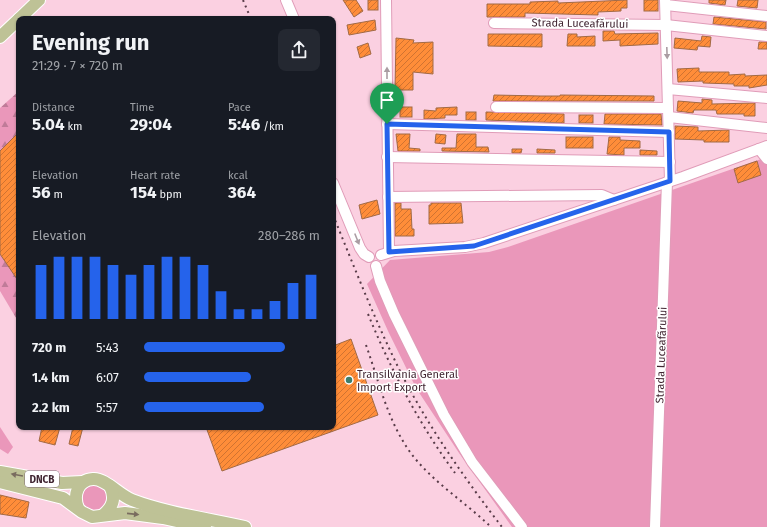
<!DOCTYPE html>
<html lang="en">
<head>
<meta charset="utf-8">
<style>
  body { margin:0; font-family:"Fira Sans",sans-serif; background:#242831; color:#f1f3f6; height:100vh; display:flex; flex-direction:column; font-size:15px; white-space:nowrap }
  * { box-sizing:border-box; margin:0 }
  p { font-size:13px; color:#9ea1a6 }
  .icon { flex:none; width:22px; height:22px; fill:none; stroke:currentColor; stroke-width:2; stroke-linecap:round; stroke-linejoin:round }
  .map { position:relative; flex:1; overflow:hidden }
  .drawer { position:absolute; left:16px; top:16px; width:320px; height:414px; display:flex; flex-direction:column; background:#171b24; border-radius:8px; box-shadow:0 1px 3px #0004 }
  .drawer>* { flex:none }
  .pin { position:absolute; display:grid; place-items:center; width:34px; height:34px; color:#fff; margin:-41px -17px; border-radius:50% 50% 50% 0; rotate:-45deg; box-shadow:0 0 4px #0007 }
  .pin .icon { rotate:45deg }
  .round { display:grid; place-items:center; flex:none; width:42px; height:42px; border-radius:8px; background:#242831 }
  .headline { display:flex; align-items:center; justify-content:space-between; height:68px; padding:0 16px }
  h1 { font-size:22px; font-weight:700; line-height:30px }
  .figures { display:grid; grid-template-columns:repeat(3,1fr); gap:6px; height:68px; padding:4px 16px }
  .figures div { display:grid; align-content:center }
  .figures b { font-size:17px; font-weight:700 }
  .figures small { font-size:11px; font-weight:400 }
  .figures p { font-size:11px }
  .chart { height:112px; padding:8px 16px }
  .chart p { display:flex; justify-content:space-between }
  .chart svg { width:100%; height:72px; margin-top:4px; stroke:#2563eb; stroke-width:6 }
  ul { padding:0 16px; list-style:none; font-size:13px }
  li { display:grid; grid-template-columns:64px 48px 1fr; align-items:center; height:30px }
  li i { height:10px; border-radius:5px; background:#2563eb }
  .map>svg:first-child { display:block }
</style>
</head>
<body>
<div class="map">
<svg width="767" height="527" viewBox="0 0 767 527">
  <defs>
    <pattern id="forest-firs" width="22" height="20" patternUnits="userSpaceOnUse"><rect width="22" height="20" fill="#ea97ba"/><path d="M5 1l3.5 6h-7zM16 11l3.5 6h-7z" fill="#bf7b98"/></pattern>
    <pattern id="building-hatch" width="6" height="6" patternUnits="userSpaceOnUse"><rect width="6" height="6" fill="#ff8d39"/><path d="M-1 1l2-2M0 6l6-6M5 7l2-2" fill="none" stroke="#d07331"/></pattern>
  </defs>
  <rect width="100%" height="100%" fill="#fbd0e1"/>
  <!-- green -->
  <g fill="#ea97ba">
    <polygon points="767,157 767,527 512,527 459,453 416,388 388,331 367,284 390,260 489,252 508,247"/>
    <polygon points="0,427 13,447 8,454 0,449"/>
    <circle cx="95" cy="498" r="13"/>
  </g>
  <!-- forest -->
  <polygon fill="url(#forest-firs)" points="19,91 19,323 0,291 0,108"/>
  <!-- building -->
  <g fill="url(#building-hatch)" stroke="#a26a45">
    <polygon points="343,0 356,0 363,11 354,17"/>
    <rect x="368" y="0" width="10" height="10"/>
    <polygon points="627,0 627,8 621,8 621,11 598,12 598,15 525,13 525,17 487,17 487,4 530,4 530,2 558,1 558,3"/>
    <rect x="644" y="0" width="14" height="11"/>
    <polygon points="709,0 726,0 725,5 709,3"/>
    <polygon points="738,0 758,0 757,8 737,6"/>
    <polygon points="714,17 766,22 766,29 713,24"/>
    <polygon points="375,20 376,30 349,35 347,25"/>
    <polygon points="603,31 614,31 615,34 658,33 658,44 620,46 620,40 603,41"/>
    <polygon points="488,34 542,34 542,47 488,46"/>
    <polygon points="568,34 577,34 577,37 595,36 595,46 567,46"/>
    <polygon points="702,36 711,37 710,47 698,46 697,50 674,48 675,38 701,41"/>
    <polygon points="396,38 414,40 413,43 433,42 433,74 413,72 413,90 395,90"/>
    <polygon points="759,42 767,42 767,49 758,49"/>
    <polygon points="368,43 371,54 360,58 357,47"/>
    <polygon points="699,68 699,72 729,72 729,75 745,74 745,76 767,75 767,85 749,88 749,86 734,86 734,84 703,83 703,81 678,82 677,69"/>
    <polygon points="494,95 541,96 560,96 560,95 654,96 654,101 493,101"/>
    <polygon points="702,99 712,100 712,104 755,103 755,116 744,116 744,114 717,114 716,110 694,110 693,113 677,111 678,101 702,103"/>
    <rect x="400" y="107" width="12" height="10"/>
    <polygon points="457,107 457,115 445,115 445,118 424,119 424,110 436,111 436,108"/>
    <rect x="466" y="112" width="10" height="8"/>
    <polygon points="486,112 564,114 564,123 486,120"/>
    <polygon points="605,114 661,114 662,125 604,124"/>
    <rect x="579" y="115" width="14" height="8"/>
    <polygon points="675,126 698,127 698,131 729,130 729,142 704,142 704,140 675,139"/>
    <polygon points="19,132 19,282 0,254 0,151"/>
    <polygon points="396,134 410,134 409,148 420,149 420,151 398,151"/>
    <polygon points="436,134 446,135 445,144 435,143"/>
    <polygon points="457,134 476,134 476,147 488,147 489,152 442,151 442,148 456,148"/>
    <rect x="566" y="137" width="27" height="11"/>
    <polygon points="609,137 620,137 620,140 640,141 640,148 624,148 624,155 607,154"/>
    <polygon points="512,149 522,149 521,153 512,153"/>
    <polygon points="537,149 555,150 555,153 537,153"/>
    <polygon points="640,150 657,151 657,155 640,155"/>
    <polygon points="757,161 761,175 738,183 734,169"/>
    <polygon points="377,200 380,214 362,219 359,205"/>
    <polygon points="395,203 401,203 401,209 411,209 412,229 414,229 414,236 395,236"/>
    <polygon points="431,203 461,203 463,223 429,224 429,205 431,205"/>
    <polygon points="351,339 378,415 222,471 206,427 333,427 333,346"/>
    <polygon points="42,427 60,427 55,445 39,441"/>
    <polygon points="73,427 83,427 78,446 69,444"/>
    <polygon points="0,495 29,502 26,518 0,514"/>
  </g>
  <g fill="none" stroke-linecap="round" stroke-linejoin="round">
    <!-- minor casing -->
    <g stroke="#e09cb8" stroke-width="12">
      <g id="minor">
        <polyline points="286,0 294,19"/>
        <polyline points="386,0 389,252"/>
        <polyline points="665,0 670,181"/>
        <polyline points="666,5 767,16"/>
        <polyline points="494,23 666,25 767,36"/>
        <polyline points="668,89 767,98"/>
        <polyline points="496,107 668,108"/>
        <polyline points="669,117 767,128"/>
        <polyline points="387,124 669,132"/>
        <polyline points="759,149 767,159"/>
        <polyline points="387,157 670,162"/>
        <polyline points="333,183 360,248 364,254 369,257"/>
        <polyline points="388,197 602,195 614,200"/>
        <polyline points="381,255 394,251 465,247 484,243 683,177 767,146"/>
        <polyline points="376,266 380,281 394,314 444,415 472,462 522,527"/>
        <polyline points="655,527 667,182"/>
      </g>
    </g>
    <!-- major casing -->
    <g stroke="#fff" stroke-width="14">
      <g id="major">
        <polyline points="19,19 39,0"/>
        <polyline points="0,37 19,19"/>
        <polyline points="0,472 62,483 83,482"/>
        <polyline points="0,482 63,498 82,512 92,517 125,513 163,518 205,527"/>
        <path d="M 78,508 C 73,496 77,480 93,479 C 105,478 119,495 132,500 C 166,513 209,519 245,527"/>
        <path d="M 103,515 C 113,507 116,498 110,486"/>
      </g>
    </g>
    <!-- minor -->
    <use href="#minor" stroke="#fff" stroke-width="10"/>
    <!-- major -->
    <use href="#major" stroke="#bec296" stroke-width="12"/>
    <!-- rail -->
    <g stroke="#583b48" stroke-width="2" stroke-dasharray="2 4" stroke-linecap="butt">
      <polyline points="243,0 251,19"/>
      <path d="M 333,215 C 355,269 376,323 402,375 C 430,429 465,479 502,527"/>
      <path d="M 368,314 C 391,370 419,424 455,473"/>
      <path d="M 366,345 C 380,384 389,429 418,462 C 439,486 467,504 491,527"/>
    </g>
  </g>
  <!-- one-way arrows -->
  <defs><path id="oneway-solid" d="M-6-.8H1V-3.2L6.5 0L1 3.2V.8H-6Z"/></defs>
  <g fill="#aa9da3">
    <use href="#oneway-solid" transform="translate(667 53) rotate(88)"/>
    <use href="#oneway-solid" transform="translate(387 73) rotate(-90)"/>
    <use href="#oneway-solid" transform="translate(357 239) rotate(68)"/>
  </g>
  <g fill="#796c5f">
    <use href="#oneway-solid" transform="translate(17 475) rotate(-170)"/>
    <use href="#oneway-solid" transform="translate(133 514) rotate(6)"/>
  </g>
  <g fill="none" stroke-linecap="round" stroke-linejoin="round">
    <!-- route casing -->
    <g stroke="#fff" stroke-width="8">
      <polygon id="route" points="387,124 669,132 670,181 474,246 389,252"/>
    </g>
    <!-- route -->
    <use href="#route" stroke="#2563eb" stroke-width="5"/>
  </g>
  <!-- markers -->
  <circle fill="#3e7e6c" stroke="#fff" stroke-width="1.5" cx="349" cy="380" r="4"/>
  <g text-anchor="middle" stroke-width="3" stroke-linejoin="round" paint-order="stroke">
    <!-- shield labels -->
    <rect fill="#fff" stroke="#7a6770" stroke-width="1" x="25" y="471" width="34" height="16" rx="3"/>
    <g font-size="10" font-weight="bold" fill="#412632">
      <text x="42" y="483">DNCB</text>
    </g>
    <!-- street labels -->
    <g font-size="11" fill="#412632" stroke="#fff">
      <text transform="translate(580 23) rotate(1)" y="4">Strada Luceafărului</text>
      <text transform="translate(661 355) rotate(-88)" y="4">Strada Luceafărului</text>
    </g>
    <!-- poi labels -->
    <g font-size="11" fill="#412632" stroke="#fff" text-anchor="start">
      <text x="357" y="378">Transilvania General<tspan x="357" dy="13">Import Export</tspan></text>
    </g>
  </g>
</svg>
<div class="pin" style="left:387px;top:124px;background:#1e9e55"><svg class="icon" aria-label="arrive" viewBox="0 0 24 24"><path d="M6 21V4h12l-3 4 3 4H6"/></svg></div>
<section class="drawer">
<div class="headline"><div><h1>Evening run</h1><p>21:29 · 7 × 720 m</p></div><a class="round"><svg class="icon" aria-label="share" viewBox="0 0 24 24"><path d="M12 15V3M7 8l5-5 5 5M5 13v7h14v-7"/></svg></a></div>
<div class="figures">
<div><p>Distance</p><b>5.04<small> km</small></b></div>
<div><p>Time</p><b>29:04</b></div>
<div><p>Pace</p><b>5:46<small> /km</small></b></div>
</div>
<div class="figures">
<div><p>Elevation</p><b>56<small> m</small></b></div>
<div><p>Heart rate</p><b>154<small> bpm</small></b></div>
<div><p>kcal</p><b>364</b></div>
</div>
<div class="chart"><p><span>Elevation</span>280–286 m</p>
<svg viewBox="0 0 160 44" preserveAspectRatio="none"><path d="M5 44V11M15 44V6M25 44V6M35 44V6M45 44V11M55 44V17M65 44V11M75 44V6M85 44V6M95 44V11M105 44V27M115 44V38M125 44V38M135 44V33M145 44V22M155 44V17"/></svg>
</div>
<ul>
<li><b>720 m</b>5:43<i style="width:80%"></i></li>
<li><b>1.4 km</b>6:07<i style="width:61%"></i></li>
<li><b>2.2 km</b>5:57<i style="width:68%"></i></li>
</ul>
</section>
</div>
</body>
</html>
